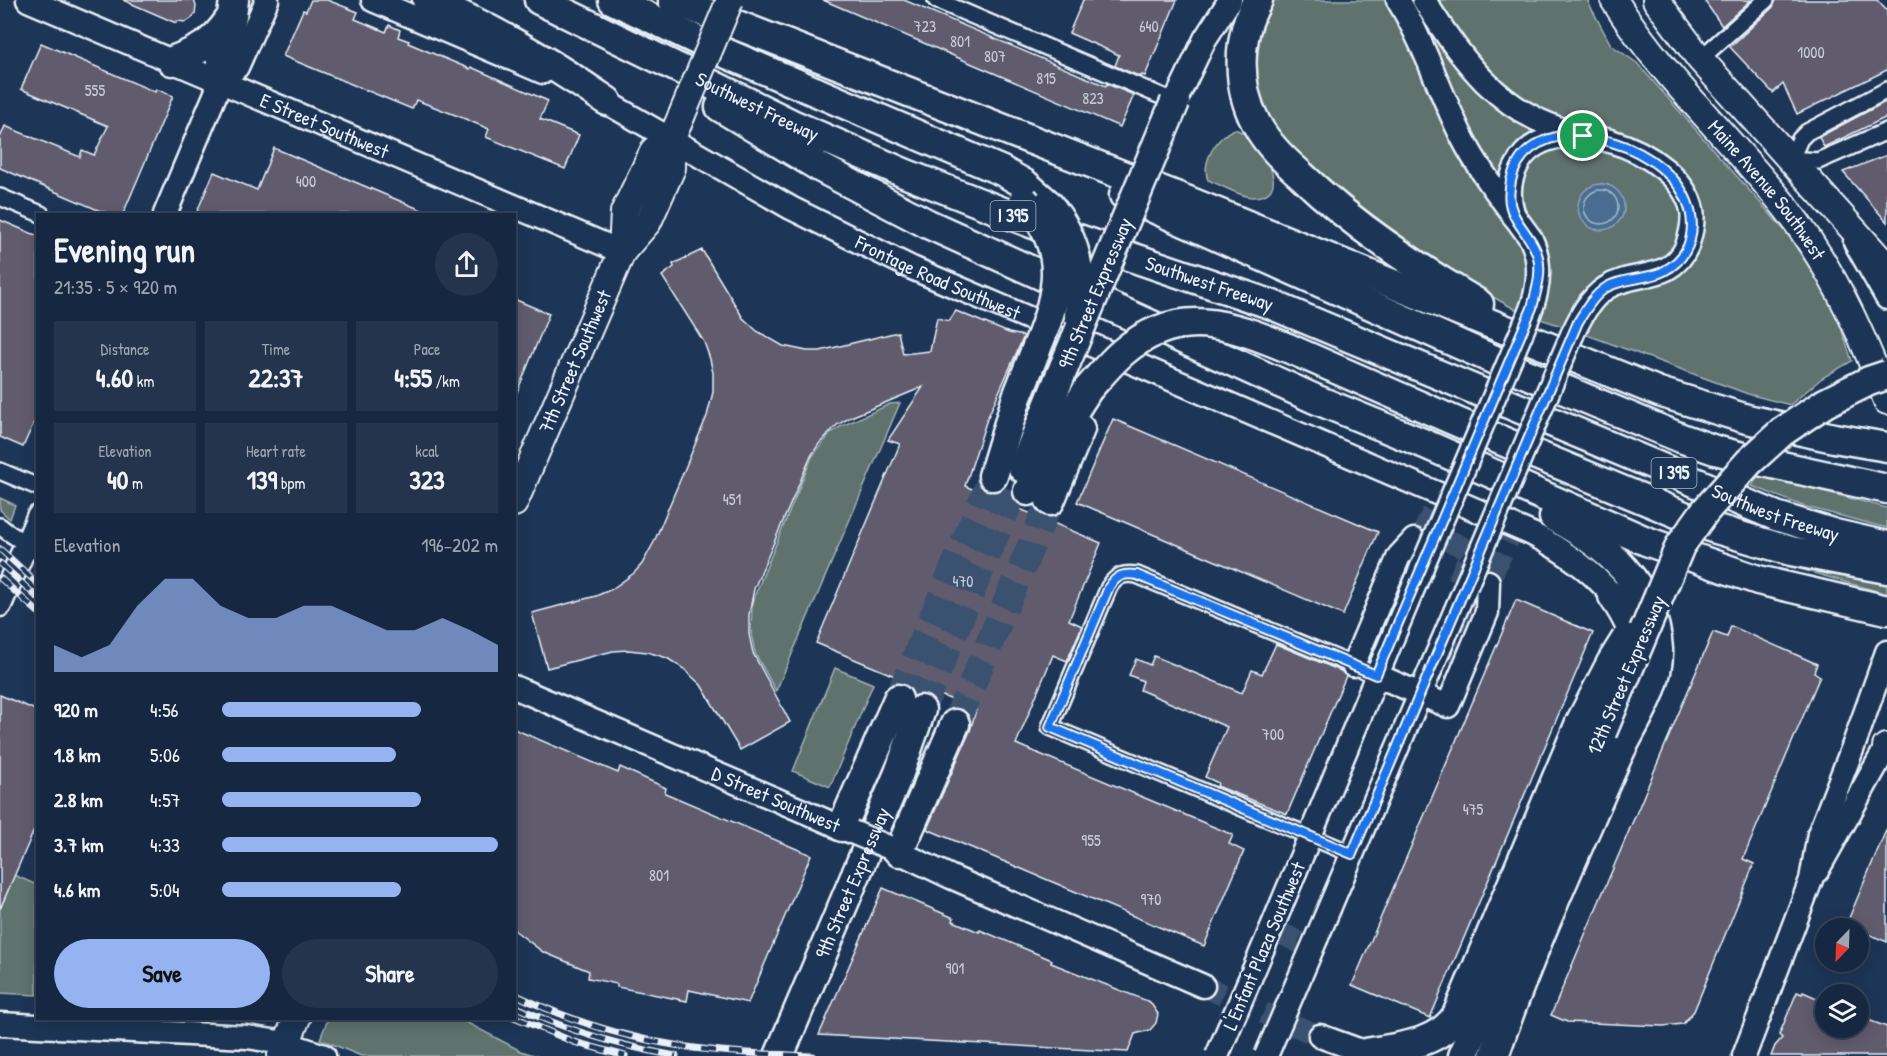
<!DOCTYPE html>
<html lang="en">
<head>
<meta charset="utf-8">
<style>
  body { margin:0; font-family:"Patrick Hand",sans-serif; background:#23344c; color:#f1f3f6; height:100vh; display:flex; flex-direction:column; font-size:22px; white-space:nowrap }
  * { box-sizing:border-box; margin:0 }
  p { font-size:20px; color:#9ea6b1 }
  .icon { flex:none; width:33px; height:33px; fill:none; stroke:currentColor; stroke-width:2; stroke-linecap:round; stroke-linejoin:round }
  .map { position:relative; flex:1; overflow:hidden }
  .drawer { position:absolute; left:36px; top:213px; width:480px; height:807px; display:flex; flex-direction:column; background:#162841; border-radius:0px; box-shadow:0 3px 15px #0003,0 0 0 2px #35445a }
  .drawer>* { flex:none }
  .needle { width:39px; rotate:203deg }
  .buttons { position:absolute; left:1815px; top:918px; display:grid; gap:12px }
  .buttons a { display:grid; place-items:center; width:54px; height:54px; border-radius:50%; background:#162841; box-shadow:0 3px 15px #0003,0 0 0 2px #35445a; font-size:30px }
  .pin { position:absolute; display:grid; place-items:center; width:51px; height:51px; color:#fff; margin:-26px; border:3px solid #fff; border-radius:50%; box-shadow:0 2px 6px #0007 }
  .round { display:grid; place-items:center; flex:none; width:63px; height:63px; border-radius:32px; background:#23344c }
  .head { display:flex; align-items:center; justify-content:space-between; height:102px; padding:0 18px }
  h1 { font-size:33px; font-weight:700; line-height:45px }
  .metrics { display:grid; grid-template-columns:repeat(3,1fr); gap:9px; height:102px; padding:6px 18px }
  .metrics div { display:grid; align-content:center; border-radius:0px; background:#23344c; text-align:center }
  .metrics b { font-size:26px; font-weight:700 }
  .metrics small { font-size:16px; font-weight:400 }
  .metrics p { font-size:16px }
  .chart { height:168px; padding:12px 18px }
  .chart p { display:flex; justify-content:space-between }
  .chart svg { width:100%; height:108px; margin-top:6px; fill:#95b2f1; opacity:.7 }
  .primary-button { display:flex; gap:12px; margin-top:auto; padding:12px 18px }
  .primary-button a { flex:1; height:69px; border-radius:36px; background:#95b2f1; color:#111; font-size:24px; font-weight:700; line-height:69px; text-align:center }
  .primary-button a+a { background:#23344c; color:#f1f3f6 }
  ul { padding:0 18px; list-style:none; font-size:20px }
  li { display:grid; grid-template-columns:96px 72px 1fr; align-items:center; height:45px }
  li i { height:15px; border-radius:8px; background:#95b2f1 }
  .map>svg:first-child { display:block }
</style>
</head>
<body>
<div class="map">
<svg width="1887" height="1056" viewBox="0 0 1887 1056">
  <rect width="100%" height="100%" fill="#1d3557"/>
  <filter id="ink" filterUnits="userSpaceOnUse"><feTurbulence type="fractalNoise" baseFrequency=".0167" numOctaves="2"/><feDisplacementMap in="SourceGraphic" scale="12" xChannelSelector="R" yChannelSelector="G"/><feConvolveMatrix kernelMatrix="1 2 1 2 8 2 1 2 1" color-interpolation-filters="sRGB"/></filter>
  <g filter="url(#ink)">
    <!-- green -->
    <g fill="#5e726e" stroke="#a3b2b3" stroke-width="1.5" fill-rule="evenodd">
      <path d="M 1269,0 L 1587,0 L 1611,45 L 1637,63 L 1786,232 L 1832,301 L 1852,361 L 1822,378 L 1790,405 L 1748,394 L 1571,329 L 1522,313 L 1462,280 L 1373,221 L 1277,137 L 1257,89 L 1254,61 L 1257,30 ZM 1601,184 L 1608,185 L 1624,210 L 1622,217 L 1610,228 L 1588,225 C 1572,210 1579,188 1601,184 Z"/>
      <path d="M 1235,129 C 1241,132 1246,134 1251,138 C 1266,153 1292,197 1252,197 C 1241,197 1219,184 1208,180 C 1201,161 1217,136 1235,129 Z"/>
      <polygon points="900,403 776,691 755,653 751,633 752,602 812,457 830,434 840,427 890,404"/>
      <polygon points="1759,474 1887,508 1887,528 1803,506 1752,486"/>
      <polygon points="0,498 15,505 10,519 0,510"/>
      <polygon points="1706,539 1887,579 1887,594 1706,542"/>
      <polygon points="835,668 873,684 830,787 793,771"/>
      <polygon points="14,875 37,885 37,995 0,993 0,909"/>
      <polygon points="328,1019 460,1019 521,1051 537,1056 361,1056 320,1039"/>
    </g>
    <!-- water -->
    <circle fill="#496c90" stroke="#89a1ba" stroke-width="1.5" cx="1601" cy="207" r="23"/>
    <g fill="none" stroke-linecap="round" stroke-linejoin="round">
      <!-- shore -->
      <circle stroke="#a8bcce" stroke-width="1.5" cx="1601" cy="207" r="17"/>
    </g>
    <!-- building -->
    <g fill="#605c6e" stroke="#e8f1f8" stroke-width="1.5">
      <polygon points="123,0 194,0 196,6 195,14 191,19 186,22 177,21 176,23"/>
      <polygon points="311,0 327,0 358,12 355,19 386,32 389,25 400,30 398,37 409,41 408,43 470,69 471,67 548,101 540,119 579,135 565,169 486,137 489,129 458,116 416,100 412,109 283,56 303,10 306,11"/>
      <polygon points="823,0 904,0 1106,86 1107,84 1134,95 1120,127"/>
      <polygon points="1083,0 1177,0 1145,76 1142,75 1141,77 1115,66 1119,55 1069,33"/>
      <polygon points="1704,0 1751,0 1722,26"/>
      <polygon points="1776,0 1877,0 1887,11 1887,70 1797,114 1783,84 1773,93 1730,47 1773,7"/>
      <polygon points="41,43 155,92 156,89 173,96 123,214 111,214 98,210 0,168 0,138 5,126 80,157 82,150 94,155 108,126 21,89"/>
      <polygon points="1887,101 1887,117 1824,147 1819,137"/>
      <polygon points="274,148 431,214 196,214 214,172 257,190"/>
      <polygon points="1887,155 1887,222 1843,172"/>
      <polygon points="0,220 38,236 38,413 23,447 0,437"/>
      <polygon points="702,250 743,318 757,331 783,346 807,351 820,351 898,332 903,354 930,351 937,318 949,321 956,311 1009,333 1024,336 987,419 965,486 1101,543 1069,620 1082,626 1067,661 1053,655 1016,744 1233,835 1229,844 1244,851 1204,946 927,829 970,731 976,710 816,643 900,444 888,440 923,387 851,417 837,425 819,444 811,456 754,589 749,615 749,634 753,653 790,722 740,750 701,685 684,669 667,658 647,652 628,650 613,651 547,668 532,613 596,596 612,589 634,573 642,564 654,542 707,416 713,392 713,373 710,359 704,342 662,276 674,267 673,264"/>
      <polygon points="514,299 549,314 515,397 514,397"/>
      <polygon points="1113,419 1378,532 1343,615 1077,502"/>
      <polygon points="1516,600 1593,633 1430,1018 1352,985"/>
      <polygon points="1731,626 1817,664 1814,672 1820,676 1743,859 1754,864 1694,1011 1683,1024 1663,1026 1567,1022 1551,1015 1713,632 1727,637"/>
      <polygon points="1276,644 1341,671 1346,676 1287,814 1217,786 1218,783 1205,777 1227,727 1140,690 1143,681 1129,675 1136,659 1150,665 1154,656 1242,693 1252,670 1262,674"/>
      <polygon points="0,695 38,711 38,821 0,909"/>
      <polygon points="514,729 618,773 620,767 666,788 665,793 811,855 748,1003 689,990 687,1001 617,987 617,984 588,978 589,971 543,952 514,930"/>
      <polygon points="1887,828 1887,942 1846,925"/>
      <polygon points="883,888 954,918 953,921 979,932 980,930 1052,960 1051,963 1150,1002 1158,1014 1156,1023 1150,1030 1135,1034 1128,1052 819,1035"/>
      <polygon points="1797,992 1802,994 1803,992 1826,1002 1826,1028 1858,1028 1858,1016 1887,1027 1887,1056 1771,1056 1775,1046 1782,1038 1779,1035"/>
    </g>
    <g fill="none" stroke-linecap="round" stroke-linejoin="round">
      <!-- secondary-tunnel -->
      <g stroke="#3b516f" stroke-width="22" stroke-dasharray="22 11" stroke-linecap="butt">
        <path d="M 1415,539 C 1431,534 1454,540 1466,550 L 1467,561 L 1458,582"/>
        <polyline points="1415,564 1425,529 1440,495"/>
        <polyline points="1443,658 1483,593 1514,527"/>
        <polyline points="1279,932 1298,942 1305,942"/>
        <polyline points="1203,986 1273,1017 1320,1036"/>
      </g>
      <!-- highway-tunnel -->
      <g stroke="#3b516f" stroke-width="28" stroke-dasharray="28 14" stroke-linecap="butt">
        <polyline points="898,699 993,476"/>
        <polyline points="921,710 1016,486"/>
        <polyline points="955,724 1050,501"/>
      </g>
      <!-- street casing -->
      <g stroke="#e8f1f8" stroke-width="20">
        <g id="street">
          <polyline points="936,0 1175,102"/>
          <polyline points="1700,59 1766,0"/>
          <polyline points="1887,90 1807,132 1800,139 1791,159 1818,161 1887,131"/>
          <polyline points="0,197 41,214"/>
          <polyline points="0,471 38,487"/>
          <path d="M 0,526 C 11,536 26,542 38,553"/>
          <path d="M 1352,854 L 1050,727 L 1109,587 C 1117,575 1124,573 1137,575 L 1376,675"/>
        </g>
      </g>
      <!-- secondary casing -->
      <g stroke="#e8f1f8" stroke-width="27">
        <g id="secondary">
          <path id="s1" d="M 28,0 L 622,252"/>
          <polyline points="373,0 543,72"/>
          <path d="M 1398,0 C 1424,43 1439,90 1461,135 C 1480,173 1506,204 1531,239 C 1543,265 1539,291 1528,317"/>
          <path d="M 1424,0 C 1461,60 1500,113 1570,132"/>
          <path id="s2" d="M 592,94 L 791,208 L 912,268 L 1532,534 C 1563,550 1591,570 1613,596"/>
          <polyline points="1175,102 1205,39 1230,0"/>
          <polyline points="165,214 221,81 237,67 267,0"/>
          <path d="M 1514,216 C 1508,199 1508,183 1516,167 C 1547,101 1680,150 1692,210 C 1694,222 1691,234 1687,246 C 1671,283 1635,270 1606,288 C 1589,299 1580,318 1572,335"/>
          <polyline points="1855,242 1887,298"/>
          <polyline points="0,605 38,517"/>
          <polyline points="1353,665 1399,556 1414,540"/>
          <polyline points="1376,675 1448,706 1487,612 1488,582"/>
          <path id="s3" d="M 514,687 L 852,832"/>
          <polyline points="888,847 951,877 1203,986"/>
          <polyline points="1817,871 1887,746"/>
          <polyline points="1275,920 1422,567"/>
          <polyline points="1317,937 1466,586"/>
          <polyline points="0,1024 247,1037 286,1043 324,1056"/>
          <polyline points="1320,1036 1375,1056"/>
          <polyline points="1744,1056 1811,880 1819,834 1853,747 1887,652"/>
        </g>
      </g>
      <!-- primary casing -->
      <g stroke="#e8f1f8" stroke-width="30">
        <g id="primary">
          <path id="s4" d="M 1614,0 C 1662,77 1730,137 1786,208 C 1831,266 1862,332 1887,401"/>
          <polyline points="1656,0 1700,59 1887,267"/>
          <polyline points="622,252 624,212 654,150 671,140"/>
          <path id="s5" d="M 514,503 L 622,252 L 648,222 L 672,168 L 671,140 L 681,117"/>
          <polyline points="1886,747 1887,747"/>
          <polyline points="281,1056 297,1018"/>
        </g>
      </g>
      <!-- highway casing -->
      <g stroke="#e8f1f8" stroke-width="33">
        <g id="highway">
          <path d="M 427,0 C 491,27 550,62 607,101"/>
          <path id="s6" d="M 539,0 L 792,124 L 904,173 L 1031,223 L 1270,304 L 1776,516 L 1835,534 L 1887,546"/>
          <polyline points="613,0 711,47 1002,171 1025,184 1048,204"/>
          <polyline points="673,0 1181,198 1659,392 1747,419 1834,438 1887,447"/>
          <path d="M 1258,0 C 1237,36 1236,86 1256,123 C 1267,144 1284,160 1301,175 C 1354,226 1416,267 1479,304"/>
          <path d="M 172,61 C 198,51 213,44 229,20"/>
          <polyline points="221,81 221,59 232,16 234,0"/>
          <polyline points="720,107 821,168 928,224 1315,399 1425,444 1646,541 1758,580 1887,610"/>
          <polyline points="1124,195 1517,370 1681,438 1715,450 1759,461 1887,489"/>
          <polyline points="1288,348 1464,425 1713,528 1791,551 1887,569"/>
          <polyline points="1023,468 1059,379"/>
          <polyline points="993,476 1017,397 1037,347"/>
          <polyline points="1028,491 1058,436 1088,389"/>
          <polyline points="1050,501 1080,429"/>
          <path d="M 1613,596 C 1626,615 1639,639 1639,663"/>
          <polyline points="842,827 898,699"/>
          <polyline points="899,852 955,724"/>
          <path d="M 1366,1053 C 1398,1047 1438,1045 1457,1015 L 1580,723"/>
          <path id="s7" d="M 779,1056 L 899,773 L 921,710"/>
          <polyline points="1463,1056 1602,732"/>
          <path d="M 1494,1056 C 1528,956 1573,859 1615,762 C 1630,727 1660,690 1658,649 C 1654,585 1607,545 1554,517"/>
        </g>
      </g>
      <!-- street -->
      <use href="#street" stroke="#1d3557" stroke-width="15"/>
      <!-- secondary -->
      <use href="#secondary" stroke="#1d3557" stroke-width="22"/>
      <!-- primary -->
      <use href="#primary" stroke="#1d3557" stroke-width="26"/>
      <!-- highway -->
      <use href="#highway" stroke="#1d3557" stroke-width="28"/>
      <!-- rail casing -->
      <g stroke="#e8f1f8" stroke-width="7">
        <g id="rail">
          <polyline points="0,549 38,584"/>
          <polyline points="0,563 38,598"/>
          <polyline points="0,578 38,612"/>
          <path d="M 514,994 C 568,1020 622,1037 680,1046 C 724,1053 769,1054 813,1056"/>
          <path d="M 514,1006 C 566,1030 620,1046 676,1056"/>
          <polyline points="514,1017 574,1042 625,1056"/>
        </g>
      </g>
      <!-- rail -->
      <use href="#rail" stroke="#1d3557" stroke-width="4.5" stroke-dasharray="14" stroke-linecap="butt"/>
      <!-- secondary-bridge casing -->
      <g stroke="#e8f1f8" stroke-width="27" stroke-linecap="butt">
        <g id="secondary-bridge">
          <polyline points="1422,567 1528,317"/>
          <polyline points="1466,586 1572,335"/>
          <polyline points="852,832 888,847"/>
          <polyline points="1217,1056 1275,920"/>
          <polyline points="1266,1056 1317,937"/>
        </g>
      </g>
      <!-- primary-bridge casing -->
      <g stroke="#e8f1f8" stroke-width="30" stroke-linecap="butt">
        <polyline id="primary-bridge" points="681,117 730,0"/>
      </g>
      <!-- highway-bridge casing -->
      <g stroke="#e8f1f8" stroke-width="33" stroke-linecap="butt">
        <g id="highway-bridge">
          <path d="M 1024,200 C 1069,248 1060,292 1037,347"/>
          <path d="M 1048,204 C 1078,240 1081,271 1079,316"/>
          <path id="s8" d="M 1059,379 L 1175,102"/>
          <path d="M 1088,389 C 1099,377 1110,363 1123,352 C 1179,305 1229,324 1288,348"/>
          <polyline points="1580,723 1611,663 1626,639"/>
          <polyline points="1602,732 1680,546 1705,511 1749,462 1782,432 1825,403 1869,381 1887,375"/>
        </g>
      </g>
      <!-- secondary-bridge -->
      <use href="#secondary-bridge" stroke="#1d3557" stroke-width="22"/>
      <!-- primary-bridge -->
      <use href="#primary-bridge" stroke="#1d3557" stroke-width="26"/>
      <!-- highway-bridge -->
      <use href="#highway-bridge" stroke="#1d3557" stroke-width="28"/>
    </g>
  </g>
  <g fill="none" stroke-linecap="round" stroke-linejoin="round" filter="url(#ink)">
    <!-- route casing -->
    <g stroke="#fff" stroke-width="12">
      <path id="route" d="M 1568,135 C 1607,137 1644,149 1671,177 C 1698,204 1702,251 1664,271 C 1647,280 1625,277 1607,287 C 1594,295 1586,309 1578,322 L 1352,854 L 1050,727 L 1109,587 C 1117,575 1124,573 1137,575 L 1376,675 L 1532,308 C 1536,291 1542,275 1538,257 C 1534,240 1520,229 1513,213 C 1508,202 1509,193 1511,181 C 1517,152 1540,138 1568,135 Z"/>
    </g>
    <!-- route -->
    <use href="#route" stroke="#1a73e8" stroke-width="8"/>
  </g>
  <g text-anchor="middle" stroke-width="6" stroke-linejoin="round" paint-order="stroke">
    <!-- number labels -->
    <g font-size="16" fill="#c6ccd6">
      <text x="925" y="32">723</text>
      <text x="1149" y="32">640</text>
      <text x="960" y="47">801</text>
      <text x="1811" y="58">1000</text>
      <text x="995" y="62">807</text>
      <text x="1046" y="84">815</text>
      <text x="95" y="96">555</text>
      <text x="1093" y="104">823</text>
      <text x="306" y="187">400</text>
      <text x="732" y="505">451</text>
      <text x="963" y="587">470</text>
      <text x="1273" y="740">700</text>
      <text x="1473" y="815">475</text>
      <text x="1091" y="846">955</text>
      <text x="659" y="881">801</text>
      <text x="1151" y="905">970</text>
      <text x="955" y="974">901</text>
    </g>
    <!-- shield labels -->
    <g fill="#1d3557" stroke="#abb9c8" stroke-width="1.5">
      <rect x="990.5" y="201" width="45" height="30" rx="4.5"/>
      <rect x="1651.5" y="458" width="45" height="30" rx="4.5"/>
    </g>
    <g font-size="18" font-weight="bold" fill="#e8f1f8">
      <text x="1013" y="222">I 395</text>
      <text x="1674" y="479">I 395</text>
    </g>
    <!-- street labels -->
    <g font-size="20" fill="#e8f1f8" stroke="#1d3557">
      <text dy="7" stroke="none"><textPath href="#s6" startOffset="243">Southwest Freeway</textPath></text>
      <text dy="7" stroke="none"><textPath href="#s1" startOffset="322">E Street Southwest</textPath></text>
      <text dy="7" stroke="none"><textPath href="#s4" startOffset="244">Maine Avenue Southwest</textPath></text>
      <text dy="7" stroke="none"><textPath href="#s2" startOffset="392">Frontage Road Southwest</textPath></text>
      <text dy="7" stroke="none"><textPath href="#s6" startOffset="729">Southwest Freeway</textPath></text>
      <text dy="7" stroke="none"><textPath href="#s8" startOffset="93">9th Street Expressway</textPath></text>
      <text dy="7" stroke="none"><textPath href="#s5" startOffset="154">7th Street Southwest</textPath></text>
      <text dy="7" stroke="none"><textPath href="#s6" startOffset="1340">Southwest Freeway</textPath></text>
      <text transform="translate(1626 675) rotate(-67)" y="7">12th Street Expressway</text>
      <text dy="7" stroke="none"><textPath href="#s3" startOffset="285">D Street Southwest</textPath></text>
      <text dy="7" stroke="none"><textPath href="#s7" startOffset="188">9th Street Expressway</textPath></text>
      <text transform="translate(1264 946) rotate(-67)" y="7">L'Enfant Plaza Southwest</text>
    </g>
  </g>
</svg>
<div class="buttons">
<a><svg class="needle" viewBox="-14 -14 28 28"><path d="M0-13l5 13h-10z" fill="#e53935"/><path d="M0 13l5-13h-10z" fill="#9ea6b1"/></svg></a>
<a><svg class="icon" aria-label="layers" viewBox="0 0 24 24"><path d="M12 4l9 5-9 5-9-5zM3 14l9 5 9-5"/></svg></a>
</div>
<div class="pin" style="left:1583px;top:136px;background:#1e9e55"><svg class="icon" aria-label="arrive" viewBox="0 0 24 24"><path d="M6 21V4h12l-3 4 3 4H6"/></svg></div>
<section class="drawer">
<div class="head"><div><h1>Evening run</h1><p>21:35 · 5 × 920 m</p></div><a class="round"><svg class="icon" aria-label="share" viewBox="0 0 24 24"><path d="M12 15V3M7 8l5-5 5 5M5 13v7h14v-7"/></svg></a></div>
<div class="metrics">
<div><p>Distance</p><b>4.60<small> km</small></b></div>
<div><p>Time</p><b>22:37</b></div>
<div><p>Pace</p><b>4:55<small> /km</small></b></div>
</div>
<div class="metrics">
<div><p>Elevation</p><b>40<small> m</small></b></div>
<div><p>Heart rate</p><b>139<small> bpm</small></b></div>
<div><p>kcal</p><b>323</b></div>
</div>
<div class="chart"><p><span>Elevation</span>196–202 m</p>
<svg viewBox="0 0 160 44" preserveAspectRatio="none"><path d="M0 44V33L10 38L20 33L30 17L40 6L50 6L60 17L70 22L80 22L90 17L100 17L110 22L120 27L130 27L140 22L150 27L160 33V44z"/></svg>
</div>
<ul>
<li><b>920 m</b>4:56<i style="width:72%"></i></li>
<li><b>1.8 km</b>5:06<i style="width:63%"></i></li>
<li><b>2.8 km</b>4:57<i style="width:72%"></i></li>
<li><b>3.7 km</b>4:33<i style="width:100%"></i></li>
<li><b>4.6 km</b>5:04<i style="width:65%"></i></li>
</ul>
<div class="primary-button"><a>Save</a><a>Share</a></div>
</section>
</div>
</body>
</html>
